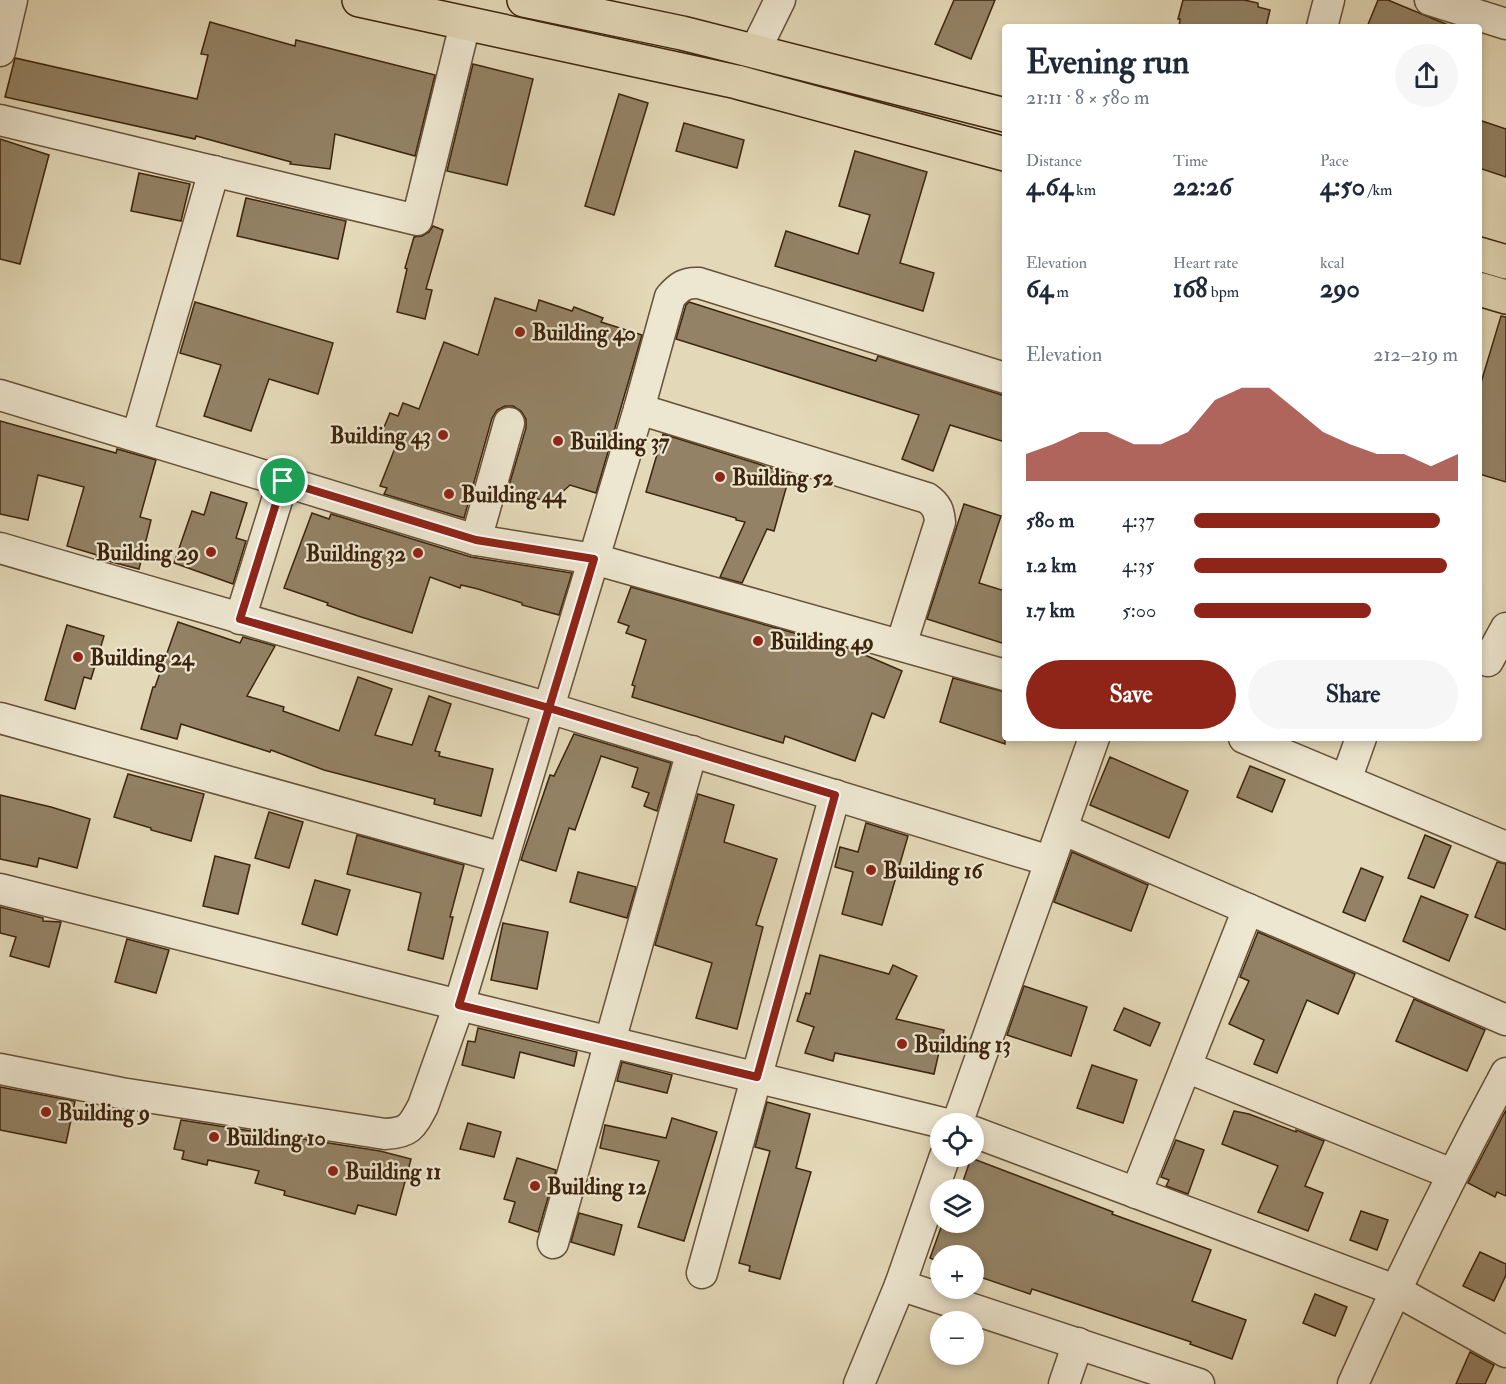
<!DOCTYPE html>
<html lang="en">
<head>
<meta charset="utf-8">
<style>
  body { margin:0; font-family:"IM FELL Double Pica",serif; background:#f6f6f7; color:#1f2937; height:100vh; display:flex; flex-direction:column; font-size:22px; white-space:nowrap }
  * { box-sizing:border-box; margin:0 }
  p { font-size:20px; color:#747a83 }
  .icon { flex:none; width:33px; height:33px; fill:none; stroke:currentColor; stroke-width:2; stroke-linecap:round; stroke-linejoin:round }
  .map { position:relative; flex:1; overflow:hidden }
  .drawer { position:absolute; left:1002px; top:24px; width:480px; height:717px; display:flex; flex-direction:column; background:#fff; border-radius:6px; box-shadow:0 3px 9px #0003 }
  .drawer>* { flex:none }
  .fabs { position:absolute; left:930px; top:1113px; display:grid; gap:12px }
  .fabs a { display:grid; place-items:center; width:54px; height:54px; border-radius:50%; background:#fff; box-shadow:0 3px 9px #0003; font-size:30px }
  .pin { position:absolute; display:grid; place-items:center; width:51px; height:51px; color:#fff; margin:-26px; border:3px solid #fff; border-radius:50%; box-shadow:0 2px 6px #0007 }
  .round { display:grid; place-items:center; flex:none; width:63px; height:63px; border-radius:32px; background:#f6f6f7 }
  .headline { display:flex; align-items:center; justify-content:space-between; height:102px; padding:0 24px }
  h1 { font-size:33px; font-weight:700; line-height:45px }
  .stats { display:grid; grid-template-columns:repeat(3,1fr); gap:9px; height:102px; padding:6px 24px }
  .stats div { display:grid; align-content:center }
  .stats b { font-size:26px; font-weight:700 }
  .stats small { font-size:16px; font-weight:400 }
  .stats p { font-size:16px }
  .chart { height:168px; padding:12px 24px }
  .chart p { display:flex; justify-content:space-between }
  .chart svg { width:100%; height:108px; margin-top:6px; fill:#8f2418; opacity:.7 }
  .action { display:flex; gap:12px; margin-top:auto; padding:12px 24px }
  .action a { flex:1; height:69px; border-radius:36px; background:#8f2418; color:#fff; font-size:24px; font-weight:700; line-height:69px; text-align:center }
  .action a+a { background:#f6f6f7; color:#1f2937 }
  ul { padding:0 24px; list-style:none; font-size:20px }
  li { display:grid; grid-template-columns:96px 72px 1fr; align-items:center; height:45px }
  li i { height:15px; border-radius:8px; background:#8f2418 }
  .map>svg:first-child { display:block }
</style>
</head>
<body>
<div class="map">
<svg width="1506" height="1384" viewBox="0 0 1506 1384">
  <rect width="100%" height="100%" fill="#e3d8b7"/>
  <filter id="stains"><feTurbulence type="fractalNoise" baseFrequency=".00333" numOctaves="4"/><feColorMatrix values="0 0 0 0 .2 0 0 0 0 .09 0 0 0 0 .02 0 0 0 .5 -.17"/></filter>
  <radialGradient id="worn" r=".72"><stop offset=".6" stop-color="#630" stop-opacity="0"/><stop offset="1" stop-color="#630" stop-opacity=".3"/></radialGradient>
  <!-- building -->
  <g fill="#938265" stroke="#3d240d" stroke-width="1.5">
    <polygon points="954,0 995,0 971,59 935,44"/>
    <polygon points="1183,0 1244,0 1258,3 1258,7 1270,10 1266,27 1179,27 1180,19 1178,19"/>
    <polygon points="1378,0 1388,0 1453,27 1367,27"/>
    <polygon points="210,22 295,46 296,40 435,75 415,156 335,134 330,169 290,164 291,162 196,136 195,139 5,97 15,58 197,99 208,55 201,54"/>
    <polygon points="473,64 533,79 507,185 447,171"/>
    <polygon points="619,94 648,103 614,215 585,206"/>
    <polygon points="1479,120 1506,129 1506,177 1479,168"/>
    <polygon points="684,123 744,140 737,168 676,151"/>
    <polygon points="0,139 49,155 20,264 0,259"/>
    <polygon points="855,151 927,172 900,263 934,273 923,311 775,266 786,231 858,254 870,215 839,206"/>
    <polygon points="139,173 190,184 181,221 131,211"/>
    <polygon points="246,198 346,221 338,259 237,236"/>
    <polygon points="433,226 443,230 426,289 432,290 425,319 397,312 407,269 405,268 414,237 422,236 429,232"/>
    <polygon points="495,298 536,311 539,300 572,311 574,307 603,318 601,322 642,335 596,493 570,485 550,503 508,489 526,428 526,419 521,411 513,406 505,406 497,410 492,418 464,518 384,494 387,488 380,486 399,438 382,432 390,413 398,416 403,403 419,409 444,342 478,355"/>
    <polygon points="195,302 333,343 318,394 269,379 251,431 204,416 221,365 180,353"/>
    <polygon points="689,302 876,361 878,356 1005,396 1005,442 950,425 933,471 902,459 919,415 676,339 686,305"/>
    <polygon points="1501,316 1506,317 1506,482 1479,474 1479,389"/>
    <polygon points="0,421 116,453 117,449 156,460 140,517 151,520 139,569 96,558 97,555 67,546 84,487 38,475 28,520 0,514"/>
    <polygon points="663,434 790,474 774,531 767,529 742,583 720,577 745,522 736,520 736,518 646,492"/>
    <polygon points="211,492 247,503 236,538 246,541 233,584 174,563 192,511 204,515"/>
    <polygon points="964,504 1001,516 979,583 1005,591 1005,644 927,619"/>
    <polygon points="312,513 329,519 331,514 471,557 572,573 559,615 522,605 522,603 478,589 461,585 460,588 430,577 412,633 358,616 327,605 328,603 284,588"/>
    <polygon points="631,587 851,649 902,671 884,718 872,713 855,761 785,736 783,743 632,697 635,686 632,685 646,640 626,633 629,626 618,622"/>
    <polygon points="178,622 240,643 243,637 275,646 247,696 284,707 283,711 339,731 358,677 392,689 375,735 412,745 429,696 451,704 435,751 440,752 439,756 493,769 481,816 434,804 435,799 324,770 271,750 270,752 181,724 177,739 141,729 153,687 155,687"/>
    <polygon points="67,625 104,636 91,679 84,677 75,709 45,700"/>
    <polygon points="953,678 1005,692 1005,744 940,722"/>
    <polygon points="574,734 671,763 657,811 644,806 649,793 632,787 638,768 601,756 575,830 569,828 556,871 521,860 550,775 554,776"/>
    <polygon points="1110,757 1188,791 1169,838 1090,805"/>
    <polygon points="1250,766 1285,780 1272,812 1237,797"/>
    <polygon points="128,774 204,794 191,841 151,830 151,828 114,817"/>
    <polygon points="698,794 734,805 724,842 777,859 756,925 763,927 737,1029 696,1018 712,963 655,945"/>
    <polygon points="0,795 51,807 90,819 77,868 39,858 37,867 0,859"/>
    <polygon points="269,812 303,822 289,868 255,858"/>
    <polygon points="866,823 908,836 882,925 842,914 853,872 835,867 840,847 858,852"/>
    <polygon points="357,835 464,865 450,917 453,917 443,959 408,950 421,893 347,874"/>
    <polygon points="1425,835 1451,846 1434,888 1408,878"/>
    <polygon points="1072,852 1148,885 1131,931 1054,902"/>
    <polygon points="215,856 250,865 238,914 203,906"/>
    <polygon points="1497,862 1506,864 1506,930 1475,917"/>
    <polygon points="1361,868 1383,877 1365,921 1343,912"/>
    <polygon points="578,872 636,887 627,918 570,902"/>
    <polygon points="315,880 350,890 337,935 302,924"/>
    <polygon points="1421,896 1468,915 1449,961 1403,941"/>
    <polygon points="0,907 43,918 43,921 61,922 49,967 10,956 16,937 0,933"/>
    <polygon points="503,923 548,932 537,989 491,980"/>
    <polygon points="1258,932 1355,974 1338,1014 1307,1000 1277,1073 1254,1064 1264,1040 1229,1024 1249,981 1240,977"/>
    <polygon points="127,939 169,950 156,993 115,982"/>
    <polygon points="820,955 889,974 893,965 917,976 896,1019 944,1030 934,1074 835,1053 833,1061 805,1053 814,1027 797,1021 806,993 810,994"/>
    <polygon points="1024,986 1087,1007 1071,1056 1007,1035"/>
    <polygon points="1414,999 1485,1030 1467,1071 1396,1041"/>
    <polygon points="1124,1008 1160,1023 1150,1046 1114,1030"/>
    <polygon points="478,1028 577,1052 574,1066 520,1052 514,1078 462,1065 468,1041 475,1042"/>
    <polygon points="622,1062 672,1075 667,1093 617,1081"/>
    <polygon points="1092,1065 1137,1080 1123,1123 1077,1108"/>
    <polygon points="0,1087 75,1101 66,1143 0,1130"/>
    <polygon points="767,1102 810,1114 796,1168 811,1172 780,1279 749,1271 750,1266 739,1263 770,1151 755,1147"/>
    <polygon points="1506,1110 1506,1196 1497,1192 1495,1197 1468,1183"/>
    <polygon points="1234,1111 1249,1114 1296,1132 1296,1130 1324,1141 1305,1186 1323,1193 1308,1231 1258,1212 1278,1166 1222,1144"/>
    <polygon points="672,1118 717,1132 684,1241 638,1227 659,1161 600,1148 605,1125 666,1138"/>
    <polygon points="181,1120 380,1151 411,1159 396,1215 358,1205 355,1214 284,1195 285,1191 255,1183 259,1171 208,1160 207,1165 182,1159 184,1151 174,1149"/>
    <polygon points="468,1123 501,1132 494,1157 460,1149"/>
    <polygon points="1176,1140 1204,1150 1188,1194 1166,1186 1169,1180 1161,1177"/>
    <polygon points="517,1158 556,1170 538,1232 509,1222 515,1202 504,1199"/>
    <polygon points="971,1158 1113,1212 1112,1214 1211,1250 1192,1301 1246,1320 1232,1359 1190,1344 1191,1342 1032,1289 1030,1294 974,1275 974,1256 940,1256 940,1262 930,1258 943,1222 974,1222 974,1190 960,1190"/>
    <polygon points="1361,1211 1388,1220 1377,1250 1350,1240"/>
    <polygon points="579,1213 622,1225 614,1255 571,1242"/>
    <polygon points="1480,1252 1506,1264 1506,1275 1494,1301 1463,1286"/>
    <polygon points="1315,1294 1347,1307 1335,1336 1303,1323"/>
    <polygon points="1470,1352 1494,1365 1485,1384 1456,1384"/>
  </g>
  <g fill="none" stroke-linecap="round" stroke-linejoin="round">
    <!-- minor casing -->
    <g stroke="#665138" stroke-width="33">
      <g id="minor">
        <polyline points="1430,0 1506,24"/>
        <polyline points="1322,27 1329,0"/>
        <polyline points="0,51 12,0"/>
        <polyline points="755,51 780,0"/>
        <polyline points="0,120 417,220 465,24"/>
        <polyline points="0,395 476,540 594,559 1005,675"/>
        <path d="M 639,409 L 927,498 C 937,505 939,511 940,522 L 901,645"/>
        <polyline points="137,436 214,171"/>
        <polyline points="476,540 509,423"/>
        <polyline points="0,548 549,708 1050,861"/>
        <polyline points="240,619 283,481"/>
        <polyline points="1488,661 1506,628"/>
        <polyline points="0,718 503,858"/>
        <polyline points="1244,738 1506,847"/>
        <polyline points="1346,780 1361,738"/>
        <polyline points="1062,829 1506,1020"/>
        <polyline points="0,889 459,1005 947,1124"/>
        <polyline points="1186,1067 1452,1174"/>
        <path d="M 0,1069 L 121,1093 L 385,1134 C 409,1133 412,1127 423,1106 L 459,1005 L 639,409 L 670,297 C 679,287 685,282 699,283 L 1005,378"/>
        <polyline points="957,1124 1094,738"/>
        <polyline points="974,1132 1395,1290 1506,1352"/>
        <polyline points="1136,1193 1248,909"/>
        <polyline points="553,1243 692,751"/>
        <polyline points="702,1273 835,795"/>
        <polyline points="900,1285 1199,1384"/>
        <polyline points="859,1384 900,1285 945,1156"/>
        <polyline points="1064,1384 1078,1343"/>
        <path d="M 1353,1384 C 1400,1278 1451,1175 1506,1073"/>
      </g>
    </g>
    <!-- primary casing -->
    <g stroke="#3d240d" stroke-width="36">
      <g id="primary">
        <polyline points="359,0 737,82 1005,154"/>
        <polyline points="524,0 682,33 1005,115"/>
        <polyline points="1479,254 1506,262"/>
        <polyline points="1479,289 1506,297"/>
      </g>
    </g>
    <!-- minor -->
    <use href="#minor" stroke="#ede6d0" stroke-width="30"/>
    <!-- primary -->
    <use href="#primary" stroke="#e3d8b7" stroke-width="33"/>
  </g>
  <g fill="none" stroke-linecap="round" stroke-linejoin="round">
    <!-- route casing -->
    <g stroke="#fff" stroke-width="12">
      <polyline id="route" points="283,481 240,619 549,708 459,1005 757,1077 835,795 549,708 594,559 476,540 283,481"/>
    </g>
    <!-- route -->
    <use href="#route" stroke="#8f2418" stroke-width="8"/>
  </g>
  <!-- markers -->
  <g fill="#8f2418" stroke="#ede6d0" stroke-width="2">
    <circle cx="520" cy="332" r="6"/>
    <circle cx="443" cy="435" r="6"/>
    <circle cx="558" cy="441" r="6"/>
    <circle cx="720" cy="477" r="6"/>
    <circle cx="449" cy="494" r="6"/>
    <circle cx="211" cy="552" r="6"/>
    <circle cx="418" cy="553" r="6"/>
    <circle cx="758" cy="641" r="6"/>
    <circle cx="78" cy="657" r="6"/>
    <circle cx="871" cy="870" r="6"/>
    <circle cx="902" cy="1044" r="6"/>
    <circle cx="46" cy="1112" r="6"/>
    <circle cx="214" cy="1137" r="6"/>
    <circle cx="333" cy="1171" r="6"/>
    <circle cx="535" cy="1186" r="6"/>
  </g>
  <g text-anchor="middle" stroke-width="4.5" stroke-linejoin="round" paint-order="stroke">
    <!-- poi labels -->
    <g font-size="22" font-weight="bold" fill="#3d240d" stroke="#ede6d0" text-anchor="start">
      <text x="532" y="340">Building 40</text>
      <text x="431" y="443" text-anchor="end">Building 43</text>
      <text x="570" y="449">Building 37</text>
      <text x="732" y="485">Building 52</text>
      <text x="461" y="502">Building 44</text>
      <text x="199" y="560" text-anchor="end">Building 29</text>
      <text x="406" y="561" text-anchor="end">Building 32</text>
      <text x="770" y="649">Building 49</text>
      <text x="90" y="665">Building 24</text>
      <text x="883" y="878">Building 16</text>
      <text x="914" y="1052">Building 13</text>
      <text x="58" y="1120">Building 9</text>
      <text x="226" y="1145">Building 10</text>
      <text x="345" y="1179">Building 11</text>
      <text x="547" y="1194">Building 12</text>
    </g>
  </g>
  <rect width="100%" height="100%" filter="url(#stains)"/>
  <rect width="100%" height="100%" fill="url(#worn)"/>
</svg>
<div class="fabs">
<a><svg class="icon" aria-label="locate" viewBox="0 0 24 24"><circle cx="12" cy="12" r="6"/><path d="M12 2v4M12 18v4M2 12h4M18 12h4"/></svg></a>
<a><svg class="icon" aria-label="layers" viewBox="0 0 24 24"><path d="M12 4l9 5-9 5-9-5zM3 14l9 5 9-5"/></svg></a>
<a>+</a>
<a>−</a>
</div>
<div class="pin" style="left:283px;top:481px;background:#1e9e55"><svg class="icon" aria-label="arrive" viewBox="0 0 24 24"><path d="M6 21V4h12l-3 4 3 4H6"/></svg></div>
<section class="drawer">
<div class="headline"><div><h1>Evening run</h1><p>21:11 · 8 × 580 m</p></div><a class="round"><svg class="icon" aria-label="share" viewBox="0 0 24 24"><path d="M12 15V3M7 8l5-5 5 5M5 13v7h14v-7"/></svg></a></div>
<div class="stats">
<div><p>Distance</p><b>4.64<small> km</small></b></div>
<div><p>Time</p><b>22:26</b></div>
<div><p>Pace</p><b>4:50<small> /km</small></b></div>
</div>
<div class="stats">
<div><p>Elevation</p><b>64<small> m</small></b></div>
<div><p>Heart rate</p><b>168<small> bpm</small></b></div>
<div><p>kcal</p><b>290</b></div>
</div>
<div class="chart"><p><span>Elevation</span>212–219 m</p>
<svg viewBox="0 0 160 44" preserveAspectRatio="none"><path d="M0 44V33L10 29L20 24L30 24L40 29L50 29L60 24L70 11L80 6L90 6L100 15L110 24L120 29L130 33L140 33L150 38L160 33V44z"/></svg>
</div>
<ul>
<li><b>580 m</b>4:37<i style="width:93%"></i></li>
<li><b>1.2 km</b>4:35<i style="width:96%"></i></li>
<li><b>1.7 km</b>5:00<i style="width:67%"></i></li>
</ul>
<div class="action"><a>Save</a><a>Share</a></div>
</section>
</div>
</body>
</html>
